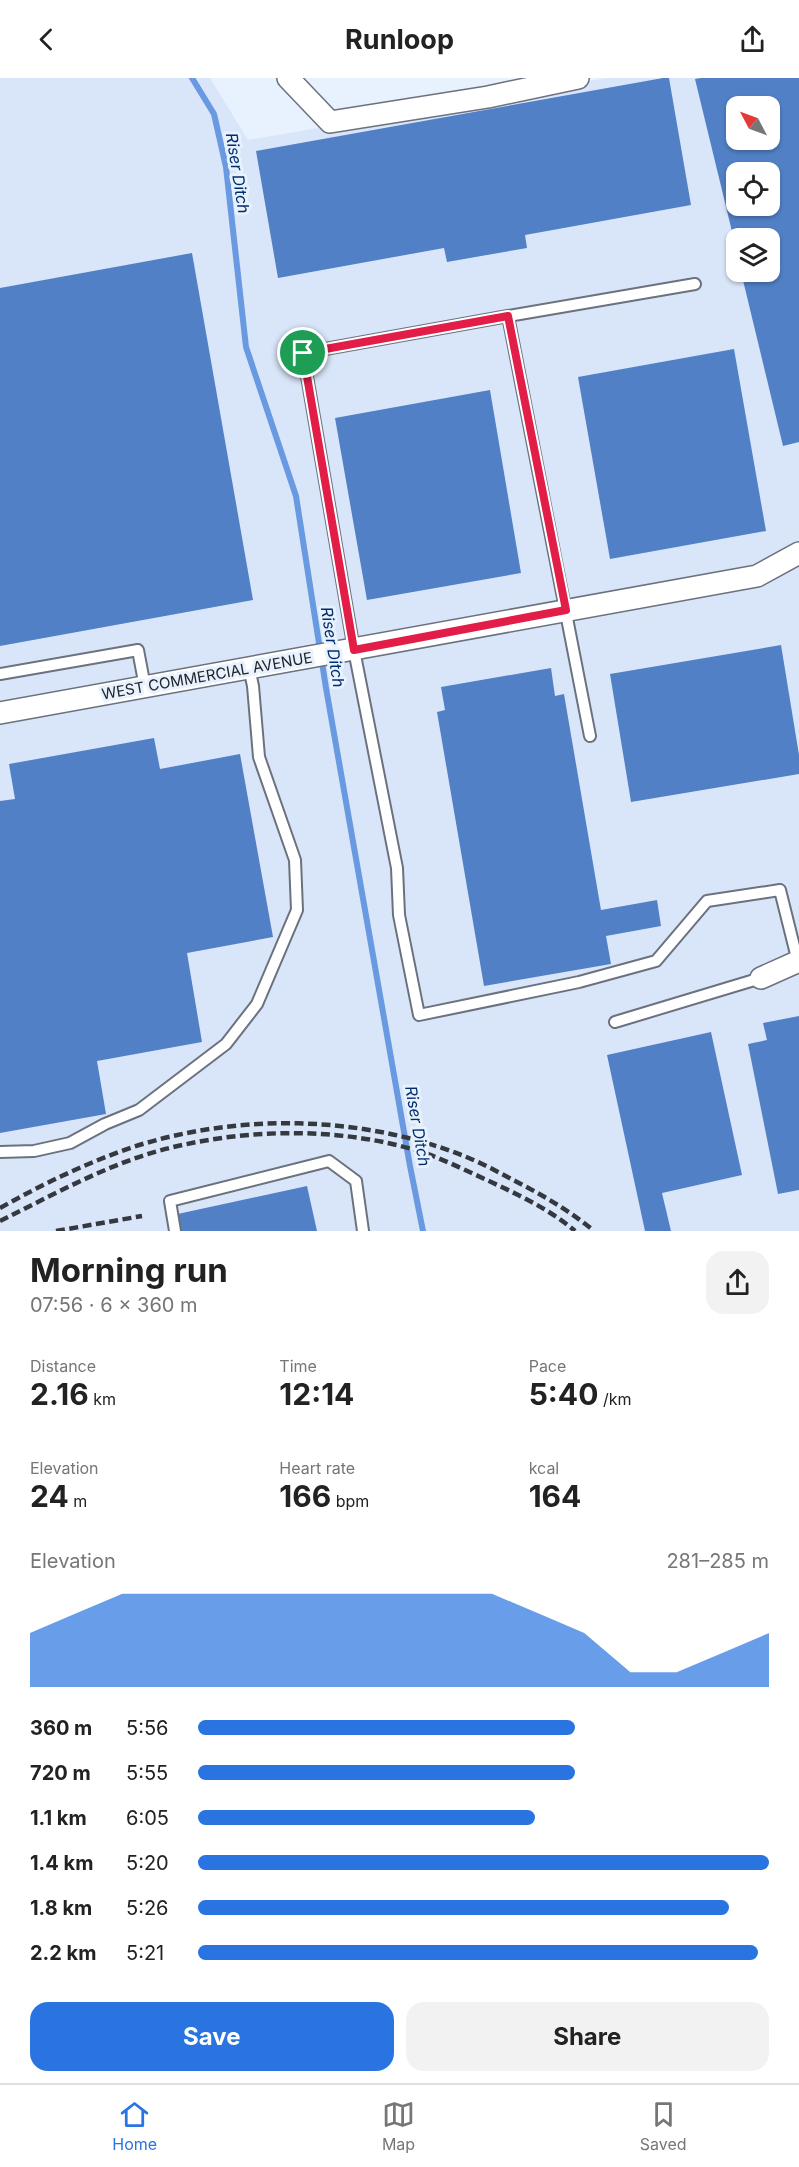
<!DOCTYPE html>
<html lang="en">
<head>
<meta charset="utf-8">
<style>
  body { margin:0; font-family:Inter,sans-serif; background:#f2f2f2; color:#222; height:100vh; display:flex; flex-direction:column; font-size:22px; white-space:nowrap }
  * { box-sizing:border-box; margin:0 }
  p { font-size:20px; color:#767676 }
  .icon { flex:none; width:33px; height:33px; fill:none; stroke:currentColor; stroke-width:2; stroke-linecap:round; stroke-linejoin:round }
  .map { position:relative; height:1153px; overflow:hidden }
  .details { display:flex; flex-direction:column; background:#fff; flex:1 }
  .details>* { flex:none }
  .needle { width:39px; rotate:311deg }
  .buttons { position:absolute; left:726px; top:18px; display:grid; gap:12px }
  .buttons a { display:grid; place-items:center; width:54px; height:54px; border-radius:12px; background:#fff; box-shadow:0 2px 4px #0004; font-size:30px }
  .pin { position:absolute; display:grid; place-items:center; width:51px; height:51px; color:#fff; margin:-26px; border:3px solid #fff; border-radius:50%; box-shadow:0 2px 6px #0007 }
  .round { display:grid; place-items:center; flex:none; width:63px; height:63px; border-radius:18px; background:#f2f2f2 }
  .summary { display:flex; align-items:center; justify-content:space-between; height:102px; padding:0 30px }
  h1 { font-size:33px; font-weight:700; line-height:45px }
  .stats { display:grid; grid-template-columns:repeat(3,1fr); gap:9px; height:102px; padding:6px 30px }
  .stats div { display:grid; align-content:center }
  .stats b { font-size:30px; font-weight:700 }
  .stats small { font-size:16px; font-weight:400 }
  .stats p { font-size:16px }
  .chart { height:168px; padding:12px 30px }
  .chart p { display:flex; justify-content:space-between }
  .chart svg { width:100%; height:108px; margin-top:6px; fill:#2974e0; opacity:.7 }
  .button { display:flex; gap:12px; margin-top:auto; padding:12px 30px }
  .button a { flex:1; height:69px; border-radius:18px; background:#2974e0; color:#fff; font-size:24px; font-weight:700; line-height:69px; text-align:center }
  .button a+a { background:#f2f2f2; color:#222 }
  ul { padding:0 30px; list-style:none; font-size:20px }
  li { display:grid; grid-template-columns:96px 72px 1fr; align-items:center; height:45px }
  li i { height:15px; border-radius:8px; background:#2974e0 }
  header { display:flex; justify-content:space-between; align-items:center; height:78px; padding:0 30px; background:#fff; font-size:27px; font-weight:700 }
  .tab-bar { display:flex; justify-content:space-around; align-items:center; height:84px; border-top:2px solid #e0e0e0; background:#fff; font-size:16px; color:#767676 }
  .tab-bar a { display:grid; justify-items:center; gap:3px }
  .tab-bar .active { color:#2974e0 }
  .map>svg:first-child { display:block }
</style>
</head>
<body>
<header><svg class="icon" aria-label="back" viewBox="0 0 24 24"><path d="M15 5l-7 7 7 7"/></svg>Runloop<svg class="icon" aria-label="share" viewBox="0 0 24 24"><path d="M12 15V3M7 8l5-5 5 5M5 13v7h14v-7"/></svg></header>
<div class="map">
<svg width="799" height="1153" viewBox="0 0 799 1153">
  <rect width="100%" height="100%" fill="#e8f1fe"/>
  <!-- built -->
  <path fill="#d9e6f9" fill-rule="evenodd" d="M 0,0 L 210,0 L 248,62 L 607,0 L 799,0 L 799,1153 L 0,1153 ZM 736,28 L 770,28 L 770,62 L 736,62 ZM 736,94 L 770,94 L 770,128 L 736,128 ZM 736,160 L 770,160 L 770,194 L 736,194 Z"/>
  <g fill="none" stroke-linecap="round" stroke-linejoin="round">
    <!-- stream -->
    <polyline stroke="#6999e1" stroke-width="6" points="192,0 214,36 226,89 246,269 296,418 326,610 410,1088 423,1153"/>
  </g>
  <!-- building -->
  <g fill="#5180c6" fill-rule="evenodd">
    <polygon points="663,0 669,0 691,127 525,157 527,170 447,184 444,170 278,200 256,73"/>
    <path d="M 701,0 L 799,0 L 799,364 L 783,368 L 741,194 L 770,194 L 770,160 L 736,160 L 736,170 L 695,1 ZM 736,28 L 770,28 L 770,62 L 736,62 ZM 736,94 L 770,94 L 770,128 L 736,128 Z"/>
    <polygon points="192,175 253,522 0,568 0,210"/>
    <polygon points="734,271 766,453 610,481 578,299"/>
    <polygon points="490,312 521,495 367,522 335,340"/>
    <polygon points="781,567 799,677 799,696 631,724 610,596"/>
    <polygon points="551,590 555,618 564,616 601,832 657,822 661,848 606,858 611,886 484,908 437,634 445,632 441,609"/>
    <polygon points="154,660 160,691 240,676 273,859 187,875 202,964 97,983 106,1036 0,1055 0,723 15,721 9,686"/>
    <polygon points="799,938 799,1112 778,1116 748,966 767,962 763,945"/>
    <polygon points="711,954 742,1097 662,1115 671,1153 645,1153 607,977"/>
    <polygon points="307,1108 317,1153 177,1153 173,1137"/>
  </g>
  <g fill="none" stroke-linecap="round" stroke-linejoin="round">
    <!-- service casing -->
    <g stroke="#6b727e" stroke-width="14">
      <g id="service">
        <polyline points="508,238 303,275 354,572 397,790 399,837 419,937 579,904 656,883 707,823 780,812 798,884"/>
        <polyline points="0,596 138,572 145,609"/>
        <polyline points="590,658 508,238 695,206"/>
        <polyline points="615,944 761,900"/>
        <polyline points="0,1074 34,1073 70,1065 105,1046 139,1032 226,966 257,926 297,832 295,782 259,679 253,608 249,590"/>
        <polyline points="175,1153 170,1123 329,1083 356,1103 363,1153"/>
      </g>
    </g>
    <!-- minor casing -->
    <g stroke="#6b727e" stroke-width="24">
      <g id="minor">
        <polyline points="288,0 330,44 488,19 578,0"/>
        <polyline points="0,635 757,498 799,475"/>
        <polyline points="761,900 799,883"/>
      </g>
    </g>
    <!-- service -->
    <use href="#service" stroke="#fff" stroke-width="10"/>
    <!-- minor -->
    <use href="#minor" stroke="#fff" stroke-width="21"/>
    <!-- rail -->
    <g stroke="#35393f" stroke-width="4.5" stroke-dasharray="9 4.5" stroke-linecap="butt">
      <path d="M 0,1130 C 43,1106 86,1085 133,1069 C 238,1035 361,1037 464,1078 C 482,1085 500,1095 517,1104 C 544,1118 570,1133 594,1153"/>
      <path d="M 0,1143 C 51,1118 102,1089 158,1073 C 242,1050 339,1048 422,1074 C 445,1082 467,1093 489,1103 C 519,1117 549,1131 575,1153"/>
      <polyline points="56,1153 142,1138"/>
    </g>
  </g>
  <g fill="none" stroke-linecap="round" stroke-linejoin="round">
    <!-- route casing -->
    <g stroke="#fff" stroke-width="12">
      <polygon id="route" points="508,238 566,532 354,572 303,275"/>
    </g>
    <!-- route -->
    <use href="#route" stroke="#e11d48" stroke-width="8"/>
  </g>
  <g text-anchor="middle" stroke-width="6" stroke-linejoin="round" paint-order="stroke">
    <!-- street labels -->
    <g font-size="15" fill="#212429" stroke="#e8f1fe">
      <text transform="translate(207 598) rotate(-10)" y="5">WEST COMMERCIAL AVENUE</text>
    </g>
    <!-- water labels -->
    <g font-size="16" font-style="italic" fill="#002e6d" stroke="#e8f1fe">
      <text transform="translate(238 95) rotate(81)" y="6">Riser Ditch</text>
      <text transform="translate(333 569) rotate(81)" y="6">Riser Ditch</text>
      <text transform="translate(418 1048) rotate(80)" y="6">Riser Ditch</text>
    </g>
  </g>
</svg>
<div class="buttons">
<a><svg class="needle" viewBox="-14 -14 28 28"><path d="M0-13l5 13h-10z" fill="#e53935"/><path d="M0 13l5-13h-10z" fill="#767676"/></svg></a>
<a><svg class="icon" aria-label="locate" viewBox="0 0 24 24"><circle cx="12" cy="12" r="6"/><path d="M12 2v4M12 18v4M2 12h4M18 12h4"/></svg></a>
<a><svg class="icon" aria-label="layers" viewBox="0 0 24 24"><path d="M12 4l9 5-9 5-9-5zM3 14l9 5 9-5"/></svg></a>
</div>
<div class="pin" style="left:303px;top:275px;background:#1e9e55"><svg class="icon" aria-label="arrive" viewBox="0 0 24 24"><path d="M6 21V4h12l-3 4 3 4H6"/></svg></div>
</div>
<section class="details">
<div class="summary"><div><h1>Morning run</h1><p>07:56 · 6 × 360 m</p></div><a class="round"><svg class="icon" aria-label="share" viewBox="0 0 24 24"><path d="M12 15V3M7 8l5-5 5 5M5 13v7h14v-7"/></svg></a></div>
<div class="stats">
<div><p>Distance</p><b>2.16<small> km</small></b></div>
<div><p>Time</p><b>12:14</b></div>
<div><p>Pace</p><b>5:40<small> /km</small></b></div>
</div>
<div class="stats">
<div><p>Elevation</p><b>24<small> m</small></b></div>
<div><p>Heart rate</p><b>166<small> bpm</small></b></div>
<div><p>kcal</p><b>164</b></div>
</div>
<div class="chart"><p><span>Elevation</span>281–285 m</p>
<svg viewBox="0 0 160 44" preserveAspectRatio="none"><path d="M0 44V22L10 14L20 6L30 6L40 6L50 6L60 6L70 6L80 6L90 6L100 6L110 14L120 22L130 38L140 38L150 30L160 22V44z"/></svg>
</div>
<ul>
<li><b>360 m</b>5:56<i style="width:66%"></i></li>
<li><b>720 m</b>5:55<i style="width:66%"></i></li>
<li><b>1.1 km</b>6:05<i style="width:59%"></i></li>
<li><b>1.4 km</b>5:20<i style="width:100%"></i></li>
<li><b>1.8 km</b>5:26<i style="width:93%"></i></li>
<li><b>2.2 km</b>5:21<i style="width:98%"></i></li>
</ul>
<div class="button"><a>Save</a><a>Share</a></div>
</section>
<nav class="tab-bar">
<a class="active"><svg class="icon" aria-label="home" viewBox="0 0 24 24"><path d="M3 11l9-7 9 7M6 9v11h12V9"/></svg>Home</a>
<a><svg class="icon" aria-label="map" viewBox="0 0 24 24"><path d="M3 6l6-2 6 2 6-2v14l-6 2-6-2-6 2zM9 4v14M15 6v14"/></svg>Map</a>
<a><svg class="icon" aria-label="saved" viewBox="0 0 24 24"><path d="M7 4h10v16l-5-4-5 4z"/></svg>Saved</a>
</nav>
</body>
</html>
